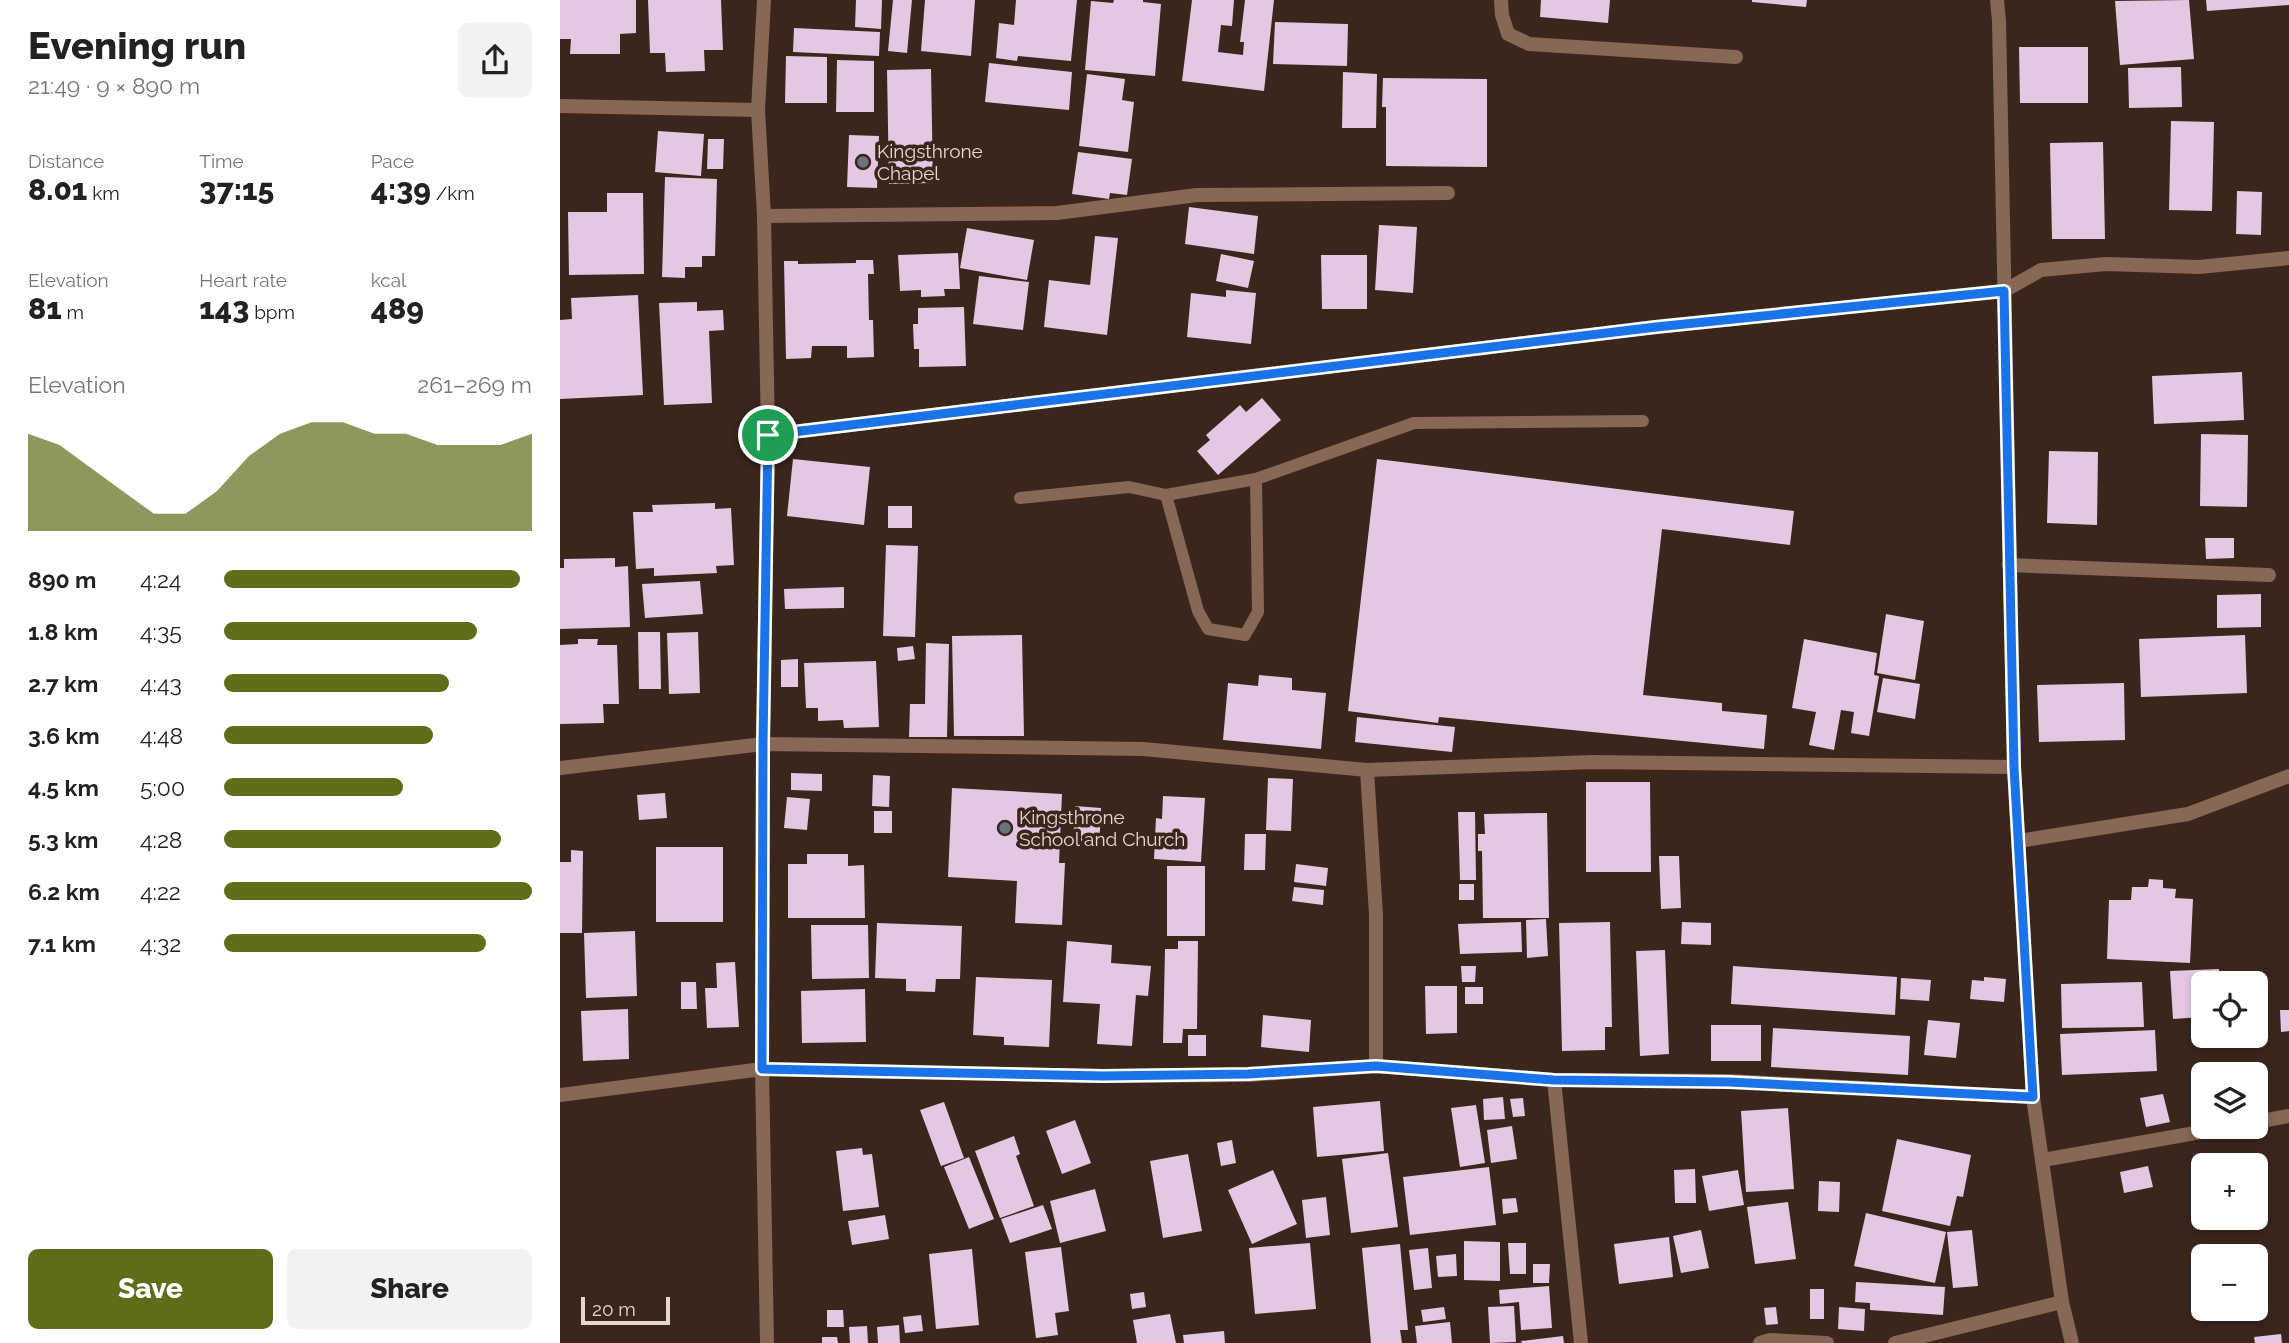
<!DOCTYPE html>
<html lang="en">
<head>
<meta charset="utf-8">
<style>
  body { margin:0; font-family:Raleway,sans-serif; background:#f2f2f2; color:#222; height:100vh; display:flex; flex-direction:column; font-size:26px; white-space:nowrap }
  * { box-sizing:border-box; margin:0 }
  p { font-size:23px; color:#767676 }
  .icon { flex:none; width:38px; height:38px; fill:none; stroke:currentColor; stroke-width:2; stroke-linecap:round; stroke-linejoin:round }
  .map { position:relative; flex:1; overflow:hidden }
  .side { display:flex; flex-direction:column; background:#fff; width:560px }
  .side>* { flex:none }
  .tools { position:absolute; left:1631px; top:971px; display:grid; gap:14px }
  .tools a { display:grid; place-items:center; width:77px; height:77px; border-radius:10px; background:#fff; box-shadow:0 4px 10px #0003; font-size:35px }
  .scale { position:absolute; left:21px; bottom:18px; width:89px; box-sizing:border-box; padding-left:7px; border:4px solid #e5d7d0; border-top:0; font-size:19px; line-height:24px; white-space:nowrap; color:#e5d7d0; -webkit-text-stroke:5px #3b261c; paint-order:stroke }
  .pin { position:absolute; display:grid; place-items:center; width:60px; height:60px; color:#fff; margin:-30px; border:4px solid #fff; border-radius:50%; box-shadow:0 2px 7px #0007 }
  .round { display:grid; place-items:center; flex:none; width:74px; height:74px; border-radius:10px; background:#f2f2f2 }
  .summary { display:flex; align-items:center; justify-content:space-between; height:119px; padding:0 28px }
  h1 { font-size:38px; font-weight:800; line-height:52px }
  .metrics { display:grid; grid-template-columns:repeat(3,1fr); gap:10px; height:119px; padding:7px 28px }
  .metrics div { display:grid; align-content:center }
  .metrics b { font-size:30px; font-weight:800 }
  .metrics small { font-size:19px; font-weight:400 }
  .metrics p { font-size:19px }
  .chart { height:196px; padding:14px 28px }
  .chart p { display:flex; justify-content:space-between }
  .chart svg { width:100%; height:126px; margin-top:7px; fill:#616c19; opacity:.7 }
  .button { display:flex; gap:14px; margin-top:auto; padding:14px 28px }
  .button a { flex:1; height:80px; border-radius:10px; background:#616c19; color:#fff; font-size:28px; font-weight:800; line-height:80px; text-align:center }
  .button a+a { background:#f2f2f2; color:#222 }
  ul { padding:0 28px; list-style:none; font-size:23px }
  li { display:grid; grid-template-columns:112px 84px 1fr; align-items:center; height:52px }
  li i { height:18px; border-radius:9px; background:#616c19 }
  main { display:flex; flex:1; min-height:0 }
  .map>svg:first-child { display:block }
</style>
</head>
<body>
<main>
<section class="side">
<div class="summary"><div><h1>Evening run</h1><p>21:49 · 9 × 890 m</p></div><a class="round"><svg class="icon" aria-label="share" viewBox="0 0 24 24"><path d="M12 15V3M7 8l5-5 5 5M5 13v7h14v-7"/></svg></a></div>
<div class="metrics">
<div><p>Distance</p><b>8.01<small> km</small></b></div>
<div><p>Time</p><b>37:15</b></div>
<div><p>Pace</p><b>4:39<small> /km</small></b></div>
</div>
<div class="metrics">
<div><p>Elevation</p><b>81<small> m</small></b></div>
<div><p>Heart rate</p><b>143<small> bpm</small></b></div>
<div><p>kcal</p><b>489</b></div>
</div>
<div class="chart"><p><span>Elevation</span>261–269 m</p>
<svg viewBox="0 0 160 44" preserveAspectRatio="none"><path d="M0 44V10L10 14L20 22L30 30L40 38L50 38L60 30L70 18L80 10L90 6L100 6L110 10L120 10L130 14L140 14L150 14L160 10V44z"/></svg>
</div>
<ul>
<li><b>890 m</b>4:24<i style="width:96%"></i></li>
<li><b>1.8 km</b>4:35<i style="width:82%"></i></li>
<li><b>2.7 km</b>4:43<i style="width:73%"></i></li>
<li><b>3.6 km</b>4:48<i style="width:68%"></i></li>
<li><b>4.5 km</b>5:00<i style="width:58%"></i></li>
<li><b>5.3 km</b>4:28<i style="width:90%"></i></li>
<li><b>6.2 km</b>4:22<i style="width:100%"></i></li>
<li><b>7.1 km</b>4:32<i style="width:85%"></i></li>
</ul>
<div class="button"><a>Save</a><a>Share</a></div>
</section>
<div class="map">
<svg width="1729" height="1343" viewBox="0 0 1729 1343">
  <rect width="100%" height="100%" fill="#3b261c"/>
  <!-- building -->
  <g fill="#e4c7e3">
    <polygon points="0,0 76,0 76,33 60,34 60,54 10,54 11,39 0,39"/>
    <polygon points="88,0 161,0 163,50 144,50 145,71 106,72 105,53 90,53"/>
    <polygon points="296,0 322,0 321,29 295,27"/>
    <polygon points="333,0 352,0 347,53 328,51"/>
    <polygon points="365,0 415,0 411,56 361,51"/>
    <polygon points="456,0 517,0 511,61 458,56 457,61 436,58 439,23 454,25"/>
    <polygon points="554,0 583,0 583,2 601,4 595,76 525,70 531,1 553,3"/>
    <polygon points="632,0 674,0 672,26 661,25 658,52 683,55 684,42 680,42 685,0 714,0 704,91 622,81"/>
    <polygon points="981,0 1050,0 1048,23 980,17"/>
    <polygon points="1192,0 1247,0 1246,7 1192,2"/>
    <polygon points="1629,0 1634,59 1560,65 1555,1"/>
    <polygon points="1646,0 1729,0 1729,5 1647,11"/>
    <polygon points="715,22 788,24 787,66 713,64"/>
    <polygon points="234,28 320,32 319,56 233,52"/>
    <polygon points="1459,47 1528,47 1528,103 1460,103"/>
    <polygon points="226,56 267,57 267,103 225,103"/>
    <polygon points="277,60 314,61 314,112 276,112"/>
    <polygon points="429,63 512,72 509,110 425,102"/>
    <polygon points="1621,67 1622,107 1569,108 1568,68"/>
    <polygon points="371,69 373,183 329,184 327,70"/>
    <polygon points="783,72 817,74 816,128 782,128"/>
    <polygon points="527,74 565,79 562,100 574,102 568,152 519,146"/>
    <polygon points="823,78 927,79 927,167 826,166 826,107 822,107"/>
    <polygon points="1611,121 1654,122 1652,211 1609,210"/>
    <polygon points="98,131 144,134 141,176 95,172"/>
    <polygon points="289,135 319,136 317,188 287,187"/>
    <polygon points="148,139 164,139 163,169 147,169"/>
    <polygon points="1543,142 1545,239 1492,239 1490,143"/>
    <polygon points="518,152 572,159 567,195 550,193 549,199 512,194"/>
    <polygon points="105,177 157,179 155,256 142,256 142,267 125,267 125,278 102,277"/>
    <polygon points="1677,191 1702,192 1701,235 1676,234"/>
    <polygon points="47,193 83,193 84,274 9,275 8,212 47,212"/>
    <polygon points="629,207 698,216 694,254 625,244"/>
    <polygon points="819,225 857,227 853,293 815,290"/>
    <polygon points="407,228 474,240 467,280 400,268"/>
    <polygon points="535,236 558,238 547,335 484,327 489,280 530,285"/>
    <polygon points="398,253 400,289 384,289 385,296 361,297 361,290 340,291 338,255"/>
    <polygon points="661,254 694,261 688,288 656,281"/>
    <polygon points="761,255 807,255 807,309 762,309"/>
    <polygon points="296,260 313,260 314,274 308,274 309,320 313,320 314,357 287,358 287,346 252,346 251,358 226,359 224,261 238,261 238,264 296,263"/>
    <polygon points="419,276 469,282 463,330 413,324"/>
    <polygon points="666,290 696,293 691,344 627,337 631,293 666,297"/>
    <polygon points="78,295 83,395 0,399 0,320 12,319 11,298"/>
    <polygon points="137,302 137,311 163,310 164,330 149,331 152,403 104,405 99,303"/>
    <polygon points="404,307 406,366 359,367 359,349 354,349 353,324 358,324 358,308"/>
    <polygon points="1682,372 1684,420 1594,424 1592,376"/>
    <polygon points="702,398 721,420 658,475 637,451 650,440 646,435 680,405 686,412"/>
    <polygon points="1641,434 1688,435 1687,507 1640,506"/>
    <polygon points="1489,451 1538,452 1537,525 1487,523"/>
    <polygon points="233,459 310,467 304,525 227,516"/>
    <polygon points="817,459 1234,511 1230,545 1102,529 1083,695 1162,703 1162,711 1207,715 1204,749 879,717 878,723 788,711"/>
    <polygon points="155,503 155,509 171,508 174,565 156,566 157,573 94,576 94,568 76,569 73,512 93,512 92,505"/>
    <rect x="328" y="506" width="24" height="22"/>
    <polygon points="1645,538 1674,538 1674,558 1646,559"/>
    <polygon points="326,545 358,546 355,637 323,636"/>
    <polygon points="55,558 55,567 68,566 70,627 0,629 0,568 4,568 4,559"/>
    <polygon points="140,581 143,614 85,618 82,584"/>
    <polygon points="284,587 284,608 225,609 224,589"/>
    <polygon points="1701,594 1701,627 1657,628 1657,595"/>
    <polygon points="1326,614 1364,621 1355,680 1317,673"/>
    <polygon points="78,632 100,632 101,689 79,689"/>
    <polygon points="138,632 140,693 109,694 107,633"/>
    <polygon points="462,635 464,736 394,736 392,636"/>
    <polygon points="1685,635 1687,693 1581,697 1579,639"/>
    <polygon points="18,639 38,639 37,645 57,645 59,704 43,704 44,723 0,724 0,645 18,644"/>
    <polygon points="1244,639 1317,653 1314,675 1319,676 1309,736 1291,733 1294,712 1281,710 1274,750 1249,745 1256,712 1232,708"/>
    <polygon points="366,643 389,644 387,737 349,737 350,704 365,704"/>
    <polygon points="353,646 355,659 338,661 337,648"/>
    <polygon points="238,659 238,687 221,687 221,660"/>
    <polygon points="316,661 319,727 284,728 283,720 258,721 258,708 246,708 244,663"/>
    <polygon points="699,675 732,678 732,690 766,693 761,749 663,740 668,683 698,686"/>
    <polygon points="1323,678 1360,684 1355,719 1317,712"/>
    <polygon points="1564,683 1565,740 1479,742 1477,685"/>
    <polygon points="797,717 895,727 892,752 795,742"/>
    <polygon points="231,773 262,774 262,791 231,790"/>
    <polygon points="313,775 330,776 329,807 312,806"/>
    <polygon points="708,778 733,779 731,831 706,830"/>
    <polygon points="1026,782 1090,782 1091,872 1026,872"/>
    <polygon points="392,788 502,794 499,863 505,863 502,925 455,923 457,881 388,877"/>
    <polygon points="105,793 107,818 79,820 77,795"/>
    <polygon points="603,796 645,798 641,862 594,859 596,818 602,819"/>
    <polygon points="227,797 250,799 247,830 224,828"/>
    <polygon points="515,806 541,808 539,849 513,847"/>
    <rect x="314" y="811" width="18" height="22"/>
    <polygon points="898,812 915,812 916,880 900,880"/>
    <polygon points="987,813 989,918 923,918 922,851 918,851 918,834 925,834 924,814"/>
    <polygon points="685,834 706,834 705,870 684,870"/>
    <rect x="96" y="847" width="67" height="75"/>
    <polygon points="11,850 23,851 22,933 0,933 0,862 11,862"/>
    <polygon points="247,854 288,854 288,866 304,865 305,918 228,918 228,864 247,864"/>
    <polygon points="1099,856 1119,856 1121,908 1101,909"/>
    <polygon points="736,864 768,868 766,886 734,882"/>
    <rect x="607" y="866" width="38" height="70"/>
    <polygon points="1589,879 1603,880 1603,888 1616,889 1615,898 1633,899 1630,963 1547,959 1549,900 1571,900 1572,887 1588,887"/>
    <rect x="899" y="884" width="15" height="16"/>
    <polygon points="734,887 764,890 763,905 732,901"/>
    <polygon points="986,919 988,956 967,958 966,920"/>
    <polygon points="961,922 962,952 900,954 898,924"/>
    <polygon points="1050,922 1052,1027 1045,1027 1045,1050 1002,1051 999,923"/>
    <polygon points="1122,922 1151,923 1151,945 1121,944"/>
    <polygon points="317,923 402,926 400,979 376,979 375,992 346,991 346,979 315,978"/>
    <polygon points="251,925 308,925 309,978 252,979"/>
    <polygon points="75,931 77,996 26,998 24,933"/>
    <polygon points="507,941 552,945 551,963 591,966 588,996 576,995 572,1046 537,1044 540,1004 503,1002"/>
    <polygon points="618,941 638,941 637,1029 623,1029 622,1043 603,1043 605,949 618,949"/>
    <polygon points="1105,950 1109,1054 1080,1056 1076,951"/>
    <polygon points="175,962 179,1027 147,1028 145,988 157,988 156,963"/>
    <polygon points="901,966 916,966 915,982 902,982"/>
    <polygon points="1173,966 1337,977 1335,1015 1171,1004"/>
    <polygon points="1659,969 1660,984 1643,984 1643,1017 1613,1019 1610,971"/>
    <polygon points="416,977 492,980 489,1047 444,1045 444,1037 413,1035"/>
    <polygon points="1424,977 1446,979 1444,1002 1410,999 1412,980 1424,981"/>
    <polygon points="1341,978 1371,980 1369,1001 1340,999"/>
    <polygon points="121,982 136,982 137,1009 121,1009"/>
    <polygon points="1582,982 1584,1027 1502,1028 1501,984"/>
    <polygon points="865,986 897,986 897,1033 866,1034"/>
    <rect x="905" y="987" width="18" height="17"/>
    <polygon points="305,989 306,1042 242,1043 241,991"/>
    <polygon points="68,1009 69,1059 23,1061 21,1011"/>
    <polygon points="1720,1010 1729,1010 1729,1031 1721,1032"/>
    <polygon points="703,1015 751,1020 749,1052 701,1047"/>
    <polygon points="1368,1020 1400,1023 1396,1058 1364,1055"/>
    <rect x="1151" y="1025" width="50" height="36"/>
    <polygon points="1213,1028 1350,1036 1348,1075 1211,1067"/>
    <polygon points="1595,1030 1597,1071 1502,1075 1500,1034"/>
    <rect x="628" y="1035" width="18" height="21"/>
    <polygon points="1683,1066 1684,1074 1671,1074 1671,1067"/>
    <polygon points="1603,1094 1610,1122 1586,1127 1580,1098"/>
    <polygon points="1696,1095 1698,1095 1700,1114 1696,1114"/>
    <polygon points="943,1097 945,1119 924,1120 923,1099"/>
    <polygon points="963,1098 965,1116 953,1117 950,1099"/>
    <polygon points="820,1101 824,1151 757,1157 753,1107"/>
    <polygon points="384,1102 404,1158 381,1166 360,1110"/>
    <polygon points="916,1105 925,1163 900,1167 891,1108"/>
    <polygon points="1228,1108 1234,1189 1186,1192 1181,1111"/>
    <polygon points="515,1120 531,1163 502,1174 486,1131"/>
    <polygon points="952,1126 957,1159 931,1163 927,1130"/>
    <polygon points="454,1136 460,1154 456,1156 474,1206 440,1218 415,1151"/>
    <polygon points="1337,1139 1411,1155 1403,1197 1397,1196 1390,1226 1322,1211"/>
    <polygon points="672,1140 676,1163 661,1166 657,1143"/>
    <polygon points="302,1148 303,1155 312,1154 319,1207 283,1211 276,1151"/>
    <polygon points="828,1153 838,1227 791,1233 782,1159"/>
    <polygon points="628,1154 642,1231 603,1238 590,1161"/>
    <polygon points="409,1157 434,1219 409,1229 384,1167"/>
    <polygon points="1588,1166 1593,1187 1564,1193 1560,1172"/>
    <polygon points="929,1167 936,1225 850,1235 843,1177"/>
    <polygon points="1135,1169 1136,1203 1115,1203 1114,1170"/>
    <polygon points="713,1170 737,1224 692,1244 668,1190"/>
    <polygon points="1178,1170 1184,1205 1149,1211 1142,1176"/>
    <polygon points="1259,1181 1280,1182 1279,1212 1258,1211"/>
    <polygon points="535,1189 546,1231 500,1243 490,1201"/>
    <polygon points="766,1197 770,1235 746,1238 742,1200"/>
    <polygon points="956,1198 958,1212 943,1214 942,1199"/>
    <polygon points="1228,1202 1236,1259 1195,1264 1187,1207"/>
    <polygon points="483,1205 492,1229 450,1243 441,1219"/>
    <polygon points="1306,1213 1386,1232 1375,1283 1294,1266"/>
    <polygon points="325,1215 329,1239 292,1245 288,1221"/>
    <polygon points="1141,1230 1149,1268 1121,1273 1113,1236"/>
    <polygon points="1412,1230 1418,1286 1393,1288 1387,1232"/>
    <polygon points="1109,1237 1113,1277 1059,1284 1054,1244"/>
    <polygon points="904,1241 940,1242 940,1281 904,1280"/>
    <polygon points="750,1243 756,1309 695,1314 689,1248"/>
    <polygon points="948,1243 966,1243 966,1274 950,1274"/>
    <polygon points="840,1244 848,1330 840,1330 842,1343 811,1343 802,1248"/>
    <polygon points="501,1247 509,1311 495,1313 498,1335 476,1338 465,1252"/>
    <polygon points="868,1248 872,1288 854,1290 849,1250"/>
    <polygon points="412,1249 419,1325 376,1329 369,1254"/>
    <polygon points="896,1254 897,1276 878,1277 876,1256"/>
    <polygon points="973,1264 990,1264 989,1283 973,1283"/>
    <polygon points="1296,1282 1385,1287 1383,1315 1310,1310 1310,1303 1295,1302"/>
    <polygon points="989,1286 992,1328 961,1330 959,1302 940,1304 939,1290"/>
    <rect x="1250" y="1289" width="14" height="30"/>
    <polygon points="584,1292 586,1307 572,1309 570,1294"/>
    <polygon points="954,1306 956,1342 930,1343 928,1307"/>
    <polygon points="884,1307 886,1319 863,1322 861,1310"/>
    <polygon points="1216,1307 1218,1324 1206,1325 1204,1308"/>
    <polygon points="1279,1307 1305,1309 1304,1331 1278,1329"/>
    <polygon points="267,1310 283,1310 284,1327 267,1327"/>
    <polygon points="610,1314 616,1343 577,1343 573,1320"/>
    <polygon points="361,1315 363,1331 345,1333 343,1317"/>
    <polygon points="890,1322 892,1343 857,1343 855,1326"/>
    <polygon points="339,1325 340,1343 318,1343 317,1327"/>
    <polygon points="307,1326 308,1343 290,1343 289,1327"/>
    <polygon points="664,1331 665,1343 624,1343 623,1335"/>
    <polygon points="1721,1334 1722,1343 1695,1343 1694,1337"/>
    <polygon points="1003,1336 1004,1343 962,1343 961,1341"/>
    <polygon points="262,1337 277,1337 278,1343 262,1343"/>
  </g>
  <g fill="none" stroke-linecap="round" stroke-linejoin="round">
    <!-- service -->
    <g stroke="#876756" stroke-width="12">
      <polyline points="606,495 638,611 648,629 685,635 698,612 696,479"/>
      <polyline points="460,498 569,487 606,495 696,479 854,423 1083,421"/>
    </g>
    <!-- minor -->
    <g stroke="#876756" stroke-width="14">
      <polyline points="204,0 198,110 204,216 208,435 203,744 202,1069 207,1343"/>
      <polyline points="941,0 942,15 948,34 969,44 1176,57"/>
      <polyline points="1437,0 1439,21 1454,767 1473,1097 1502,1302 1512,1343"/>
      <polyline points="0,106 198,110"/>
      <polyline points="204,216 497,213 637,195 888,193"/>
      <polyline points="208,435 1095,327 1444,291 1481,270 1546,264 1639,267 1729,258"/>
      <polyline points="1449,565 1709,575"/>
      <polyline points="0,768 203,744 583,749 807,770 1032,762 1454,767"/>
      <polyline points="807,770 816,915 816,1066"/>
      <polyline points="1459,841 1628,814 1729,776"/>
      <polyline points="994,1080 1169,1081 1473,1097"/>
      <polyline points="0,1095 202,1069 543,1076 688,1075 816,1066 994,1080 1021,1343"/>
      <polyline points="1696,1122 1729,1116"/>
      <polyline points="1483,1160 1669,1127"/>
      <polyline points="1200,1343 1210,1340 1267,1343"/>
      <polyline points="1335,1343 1502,1302"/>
    </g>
  </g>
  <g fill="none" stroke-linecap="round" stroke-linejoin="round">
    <!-- route casing -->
    <g stroke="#fff" stroke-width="14">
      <polygon id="route" points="1444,291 1454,767 1473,1097 1169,1082 994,1080 816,1066 688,1074 543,1076 202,1069 203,744 208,435 1096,327"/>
    </g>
    <!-- route -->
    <use href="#route" stroke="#1a73e8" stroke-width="9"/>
  </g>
  <!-- markers -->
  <g fill="#6b7280" stroke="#3b261c" stroke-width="2.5">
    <circle cx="303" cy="162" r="7"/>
    <circle cx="445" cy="828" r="7"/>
  </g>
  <g text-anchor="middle" stroke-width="7" stroke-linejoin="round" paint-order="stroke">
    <!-- poi labels -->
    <g font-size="19" fill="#e5d7d0" stroke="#3b261c" text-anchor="start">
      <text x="317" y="158">Kingsthrone<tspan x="317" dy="22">Chapel</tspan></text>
      <text x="459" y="824">Kingsthrone<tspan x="459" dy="22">School and Church</tspan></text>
    </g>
  </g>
</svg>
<div class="tools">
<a><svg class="icon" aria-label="locate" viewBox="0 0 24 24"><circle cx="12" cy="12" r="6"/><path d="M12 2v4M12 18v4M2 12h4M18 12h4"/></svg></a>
<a><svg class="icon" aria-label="layers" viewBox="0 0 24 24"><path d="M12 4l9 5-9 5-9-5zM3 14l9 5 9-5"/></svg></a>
<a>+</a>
<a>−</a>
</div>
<div class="scale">20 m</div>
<div class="pin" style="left:208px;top:435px;background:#1e9e55"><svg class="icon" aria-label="arrive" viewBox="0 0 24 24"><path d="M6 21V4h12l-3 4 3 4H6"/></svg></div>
</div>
</main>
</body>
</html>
